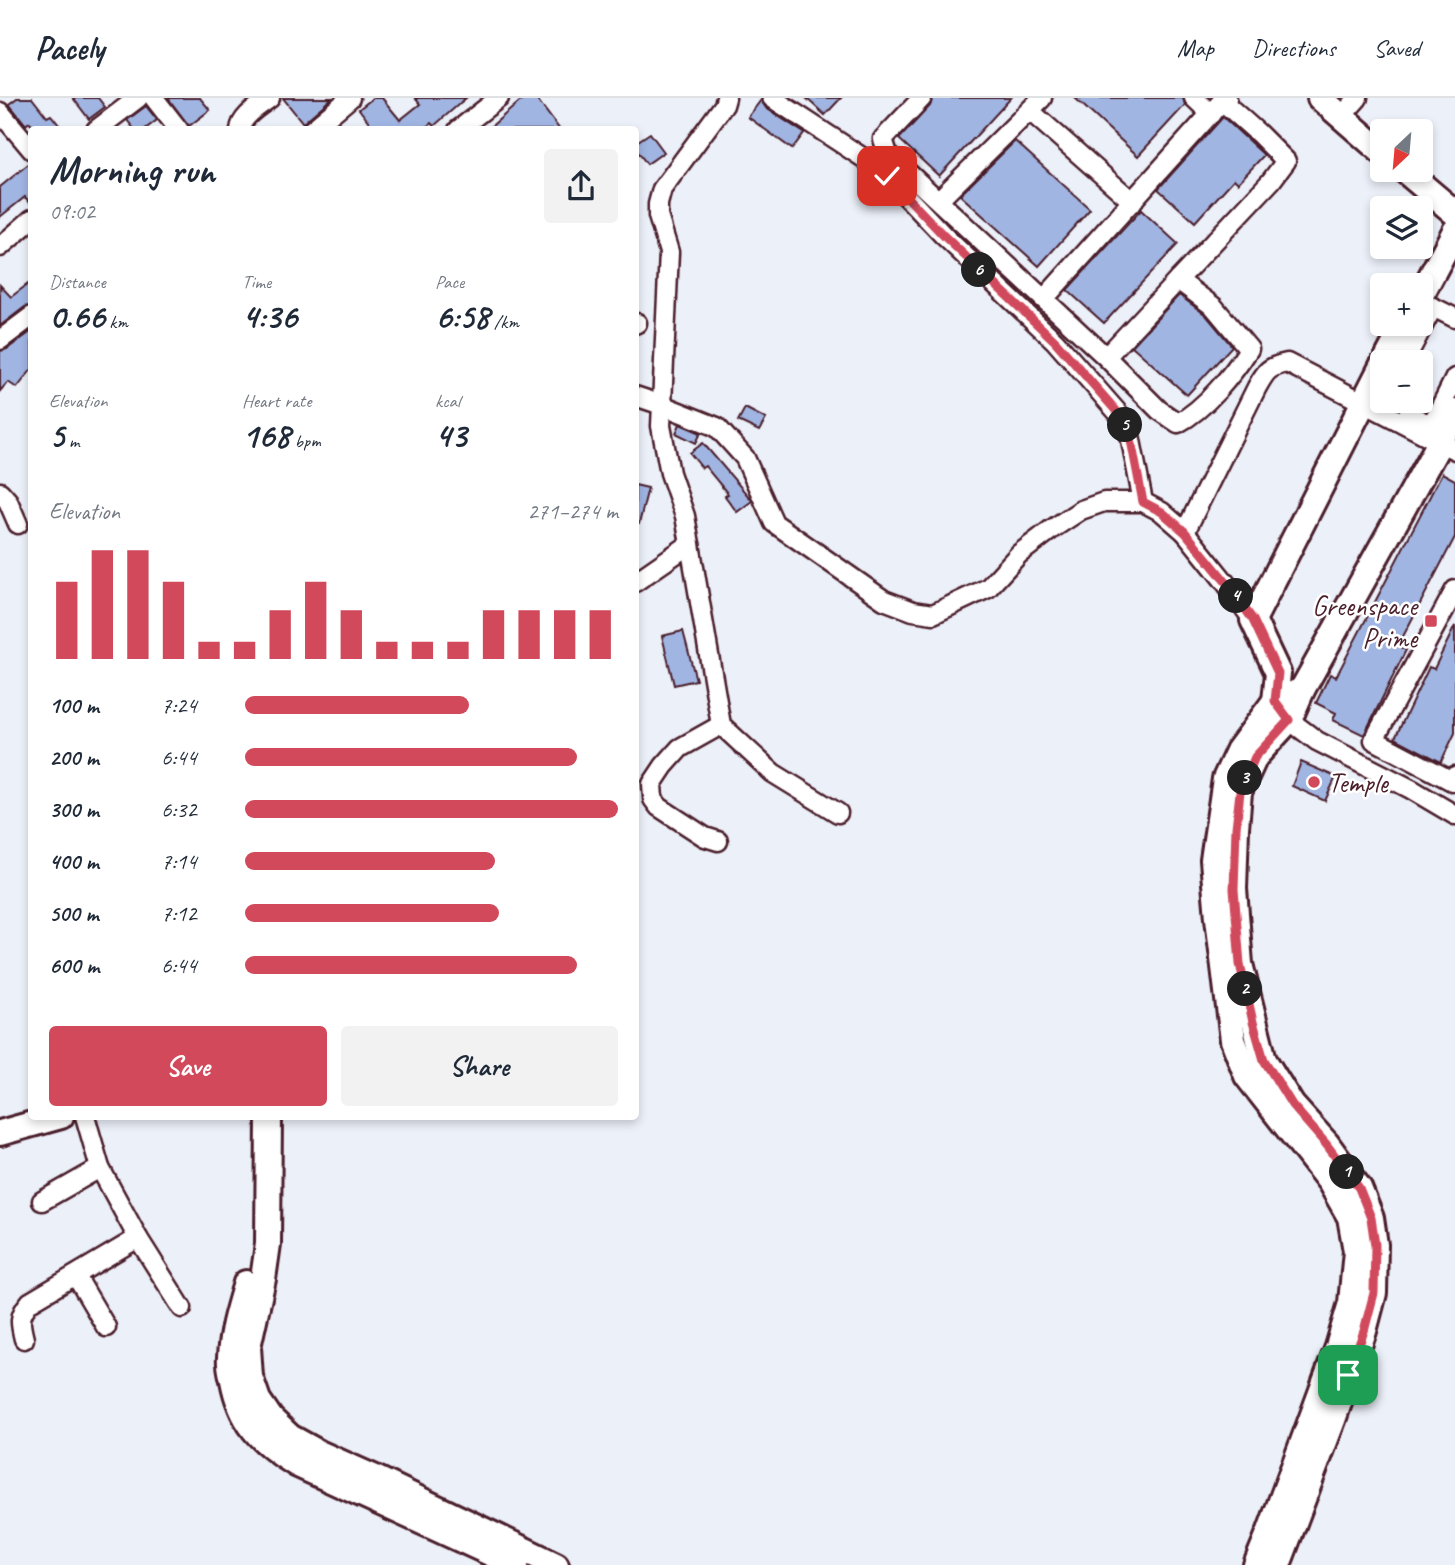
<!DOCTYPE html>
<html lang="en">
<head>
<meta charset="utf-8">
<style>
  body { margin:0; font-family:Caveat,sans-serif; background:#f2f2f3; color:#1f2937; height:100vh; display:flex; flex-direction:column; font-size:26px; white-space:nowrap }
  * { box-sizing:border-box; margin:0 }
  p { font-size:23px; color:#747a83 }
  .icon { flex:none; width:38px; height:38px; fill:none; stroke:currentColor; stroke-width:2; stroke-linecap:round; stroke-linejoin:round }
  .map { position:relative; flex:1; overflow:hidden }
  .details { position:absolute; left:28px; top:28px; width:611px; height:994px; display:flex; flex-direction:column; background:#fff; border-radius:7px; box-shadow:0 4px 10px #0003 }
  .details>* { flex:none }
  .needle { width:46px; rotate:206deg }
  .buttons { position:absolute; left:1370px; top:21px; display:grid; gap:14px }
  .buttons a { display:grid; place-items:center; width:63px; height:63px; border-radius:7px; background:#fff; box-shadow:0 4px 10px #0003; font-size:35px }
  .pin { position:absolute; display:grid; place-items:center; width:60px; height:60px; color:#fff; margin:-30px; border-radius:14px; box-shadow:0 4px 10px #0006 }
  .km { position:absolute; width:35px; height:35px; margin:-18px; border-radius:50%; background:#222; color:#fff; font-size:19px; line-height:35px; text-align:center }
  .round { display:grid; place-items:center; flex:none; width:74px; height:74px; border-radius:7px; background:#f2f2f3 }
  .summary { display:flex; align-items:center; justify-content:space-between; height:119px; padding:0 21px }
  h1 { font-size:38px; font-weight:700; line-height:52px }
  .figures { display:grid; grid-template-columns:repeat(3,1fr); gap:10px; height:119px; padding:7px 21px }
  .figures div { display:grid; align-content:center }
  .figures b { font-size:35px; font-weight:700 }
  .figures small { font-size:19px; font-weight:400 }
  .figures p { font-size:19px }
  .chart { height:196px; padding:14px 21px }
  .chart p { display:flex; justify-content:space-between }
  .chart svg { width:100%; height:126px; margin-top:7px; stroke:#d1495b; stroke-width:6 }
  .button { display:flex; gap:14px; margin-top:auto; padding:14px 21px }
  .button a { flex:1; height:80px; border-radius:7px; background:#d1495b; color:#fff; font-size:28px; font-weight:700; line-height:80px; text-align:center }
  .button a+a { background:#f2f2f3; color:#1f2937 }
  ul { padding:0 21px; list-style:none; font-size:23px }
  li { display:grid; grid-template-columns:112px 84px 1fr; align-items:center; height:52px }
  li i { height:18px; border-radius:9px; background:#d1495b }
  header { display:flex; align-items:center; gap:42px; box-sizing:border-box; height:98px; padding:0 35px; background:#fff; border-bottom:2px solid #e0e1e3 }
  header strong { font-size:33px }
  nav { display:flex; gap:38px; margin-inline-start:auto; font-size:24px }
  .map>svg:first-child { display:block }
</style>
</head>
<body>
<header>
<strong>Pacely</strong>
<nav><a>Map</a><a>Directions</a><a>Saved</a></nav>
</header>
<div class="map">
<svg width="1455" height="1467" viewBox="0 0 1455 1467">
  <rect width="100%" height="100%" fill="#ecf0f9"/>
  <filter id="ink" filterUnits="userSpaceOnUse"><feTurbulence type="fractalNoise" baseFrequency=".0143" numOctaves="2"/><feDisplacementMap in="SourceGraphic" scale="14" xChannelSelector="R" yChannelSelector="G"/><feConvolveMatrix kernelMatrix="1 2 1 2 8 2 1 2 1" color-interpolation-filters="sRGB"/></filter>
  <g filter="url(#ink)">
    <!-- building -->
    <g fill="#a1b5e3" stroke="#4a1f2b" stroke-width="2">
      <polygon points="17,0 32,0 47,19 51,17 63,32 32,32 34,30 29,24 26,27 9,6"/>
      <polygon points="73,0 98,0 105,9 89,21"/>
      <polygon points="168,0 200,0 210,12 189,28"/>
      <polygon points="283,0 332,0 303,25"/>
      <polygon points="373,0 382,0 400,22 420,6 415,0 466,0 434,28 431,25 423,32 375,32 359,11"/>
      <polygon points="524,0 536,0 560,32 487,32"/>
      <polygon points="806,0 841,0 825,17"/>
      <polygon points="933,0 1011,0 939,78 899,41 930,8"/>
      <polygon points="1075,0 1183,0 1185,7 1138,58"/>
      <polygon points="761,2 766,10 804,35 792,51 748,19"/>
      <polygon points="146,8 157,22 144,32 135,32 127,22"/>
      <polygon points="1223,19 1264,57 1238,85 1234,81 1195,124 1158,91"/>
      <polygon points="650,35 664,54 647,66 635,50 635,45"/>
      <polygon points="1015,43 1090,111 1039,168 960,97"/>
      <polygon points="32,63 32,107 25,99 0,119 0,89"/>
      <polygon points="1141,112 1178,146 1104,225 1067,192"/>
      <polygon points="32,183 32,207 25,209 0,228 0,187 11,199"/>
      <polygon points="1179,197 1206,217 1232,248 1187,297 1132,248"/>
      <polygon points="32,233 32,271 17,290 8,284 0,293 0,253 7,251"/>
      <polygon points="745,310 766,321 759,333 738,323"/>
      <polygon points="680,326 701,335 696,345 676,335"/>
      <polygon points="703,345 750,400 752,403 737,414 725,398 728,396 705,368 702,370 690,355"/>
      <polygon points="1442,375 1455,382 1455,439 1398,548 1406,552 1364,637 1333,622 1336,615 1316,605 1330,576 1336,579"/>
      <polygon points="635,387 648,390 639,426 635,426"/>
      <polygon points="1455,528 1455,635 1441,664 1395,640 1429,569 1434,571"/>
      <polygon points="683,533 696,582 674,587 662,538"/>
      <polygon points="1301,664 1336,679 1325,703 1292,688"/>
    </g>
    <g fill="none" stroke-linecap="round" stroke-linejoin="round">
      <!-- street casing -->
      <g stroke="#4a1f2b" stroke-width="23">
        <g id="street">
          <polyline points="154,0 179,32"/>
          <polyline points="772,0 865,61 887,78 944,138 1055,243 1119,316 1130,337 1143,404"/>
          <path d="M 922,0 L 883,41 L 888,56 L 1106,259 L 1159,312 L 1178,325 C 1205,311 1233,276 1249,251 L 1214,209 L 1178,182 L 1106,259"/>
          <polyline points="1194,0 1211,16"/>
          <polyline points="1030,13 1133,104"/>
          <polyline points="0,14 32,52"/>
          <polyline points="1341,19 1358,0"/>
          <polyline points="96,32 138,0"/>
          <path d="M 240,32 C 241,18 260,8 270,0"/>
          <polyline points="312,32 350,0"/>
          <polyline points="458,32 499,0"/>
          <polyline points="939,102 1042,0"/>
          <polyline points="0,149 32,121"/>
          <polyline points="1178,182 1271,83 1286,63 1258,35 1222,3"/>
          <polyline points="1044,201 1222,3 1227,0"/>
          <polyline points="635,226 637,225"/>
          <polyline points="0,242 32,218"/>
          <polyline points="1404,264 1433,209 1455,220"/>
          <polyline points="635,298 662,307 717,329 745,360 774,425 884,502 913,513 933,516 988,490 1019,456 1052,431 1081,412 1104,404 1143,404 1162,414 1185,434 1225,484 1253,522"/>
          <polyline points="1408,316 1426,325 1434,322 1455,280"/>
          <polyline points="0,394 8,403 18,426"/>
          <path d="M 1185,434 L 1257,289 C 1266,273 1268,269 1287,265 L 1455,352"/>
          <polyline points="690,446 721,627 773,675 838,715"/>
          <polyline points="635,484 690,446 685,418 670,375 661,328 669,154 658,118 658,106 662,91 724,7 726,0"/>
          <polyline points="1455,492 1374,642 1452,683 1455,678"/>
          <polyline points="1289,622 1317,643 1411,691 1455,717"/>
          <polyline points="718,743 705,739 659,709 653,701 652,686 664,668 680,650 721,627"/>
          <polyline points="85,1018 100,1070 138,1140 182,1210"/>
          <polyline points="42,1103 100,1070"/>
          <polyline points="76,1178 106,1229"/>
          <path d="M 24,1241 C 20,1225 18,1218 30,1204 L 138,1140"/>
        </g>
      </g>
      <!-- secondary casing -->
      <g stroke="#4a1f2b" stroke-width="30">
        <g id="secondary">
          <polyline points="1320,0 1382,54"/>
          <polyline points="1404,72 1455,115"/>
          <polyline points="1421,197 1455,133"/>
          <polyline points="1385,264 1405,226"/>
          <polyline points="1282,613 1275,603 1278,575 1253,522 1382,268"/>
          <polyline points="269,1018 268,1146 263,1181 248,1249 250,1279 258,1302 271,1321 290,1339 319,1355 373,1379 556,1467"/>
          <polyline points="0,1035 61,1018"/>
          <path d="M 246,1185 C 239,1209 231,1234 230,1260 C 229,1267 231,1274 233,1282 C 241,1324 260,1344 296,1366 L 516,1467"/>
          <polyline points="1256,1467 1270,1433 1338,1249 1351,1205 1356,1153 1350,1119 1330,1084 1247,978 1233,942 1218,820 1213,762 1225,681 1238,653 1275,603 1302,592"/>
          <polyline points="1278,1467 1333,1322 1364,1233 1374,1195 1375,1147 1371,1120 1359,1090 1327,1046 1292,1007 1264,962 1240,866 1234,791 1236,730 1239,694 1255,659 1289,622 1302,592 1440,344 1455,314"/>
        </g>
      </g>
      <!-- street -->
      <use href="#street" stroke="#fff" stroke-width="18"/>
      <!-- secondary -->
      <use href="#secondary" stroke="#fff" stroke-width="24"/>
    </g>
  </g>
  <g fill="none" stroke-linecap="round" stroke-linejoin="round" filter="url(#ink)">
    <!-- route casing -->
    <g stroke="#fff" stroke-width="14">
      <polyline id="route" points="887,78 944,138 1055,243 1119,316 1130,337 1143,404 1162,414 1185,434 1226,484 1253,522 1278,575 1275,603 1289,622 1255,659 1240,694 1236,730 1234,791 1240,866 1253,924 1264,962 1292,1007 1326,1046 1359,1090 1371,1120 1375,1147 1374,1195 1364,1233 1348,1277"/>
    </g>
    <!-- route -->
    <use href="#route" stroke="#d1495b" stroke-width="9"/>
  </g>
  <!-- markers -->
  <g fill="#d1495b" stroke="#fff" stroke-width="2.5">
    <rect x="1424" y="516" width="14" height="14" rx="3.5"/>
    <circle cx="1314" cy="684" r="7"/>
  </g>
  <g text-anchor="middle" stroke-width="5" stroke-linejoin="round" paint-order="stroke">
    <!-- poi labels -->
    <g font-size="28" fill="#4a1f2b" stroke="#fff" text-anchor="end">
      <text x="1417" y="517">Greenspace<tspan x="1417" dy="32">Prime</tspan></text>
      <text x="1328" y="694" text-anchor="start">Temple</text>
    </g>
  </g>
</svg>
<div class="buttons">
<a><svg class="needle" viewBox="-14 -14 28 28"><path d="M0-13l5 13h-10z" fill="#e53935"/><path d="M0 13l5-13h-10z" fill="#747a83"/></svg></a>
<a><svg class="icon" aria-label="layers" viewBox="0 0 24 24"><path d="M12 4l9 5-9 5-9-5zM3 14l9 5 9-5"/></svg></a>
<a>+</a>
<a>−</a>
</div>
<div class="pin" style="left:1348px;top:1277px;background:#1e9e55"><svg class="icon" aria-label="arrive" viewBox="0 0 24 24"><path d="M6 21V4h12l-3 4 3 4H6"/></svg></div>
<div class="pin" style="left:887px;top:78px;background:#d93025"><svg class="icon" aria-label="check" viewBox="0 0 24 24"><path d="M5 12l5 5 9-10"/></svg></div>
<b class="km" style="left:1347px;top:1074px">1</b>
<b class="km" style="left:1245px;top:891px">2</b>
<b class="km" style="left:1245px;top:680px">3</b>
<b class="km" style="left:1236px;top:498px">4</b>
<b class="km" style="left:1125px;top:327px">5</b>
<b class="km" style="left:979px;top:172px">6</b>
<section class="details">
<div class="summary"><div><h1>Morning run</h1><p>09:02</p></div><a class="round"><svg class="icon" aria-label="share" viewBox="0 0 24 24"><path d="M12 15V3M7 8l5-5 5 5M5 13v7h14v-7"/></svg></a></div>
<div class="figures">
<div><p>Distance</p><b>0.66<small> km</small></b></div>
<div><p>Time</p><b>4:36</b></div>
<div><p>Pace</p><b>6:58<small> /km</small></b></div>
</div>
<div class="figures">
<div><p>Elevation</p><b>5<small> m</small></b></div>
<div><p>Heart rate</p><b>168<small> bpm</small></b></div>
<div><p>kcal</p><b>43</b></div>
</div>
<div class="chart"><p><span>Elevation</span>271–274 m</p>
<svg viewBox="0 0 160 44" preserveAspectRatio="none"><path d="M5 44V17M15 44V6M25 44V6M35 44V17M45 44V38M55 44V38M65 44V27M75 44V17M85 44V27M95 44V38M105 44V38M115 44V38M125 44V27M135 44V27M145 44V27M155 44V27"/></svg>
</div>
<ul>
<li><b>100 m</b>7:24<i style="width:60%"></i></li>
<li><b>200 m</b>6:44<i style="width:89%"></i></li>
<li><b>300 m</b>6:32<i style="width:100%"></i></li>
<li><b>400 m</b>7:14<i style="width:67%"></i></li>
<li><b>500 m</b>7:12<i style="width:68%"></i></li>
<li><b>600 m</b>6:44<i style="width:89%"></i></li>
</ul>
<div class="button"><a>Save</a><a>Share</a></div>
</section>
</div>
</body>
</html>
